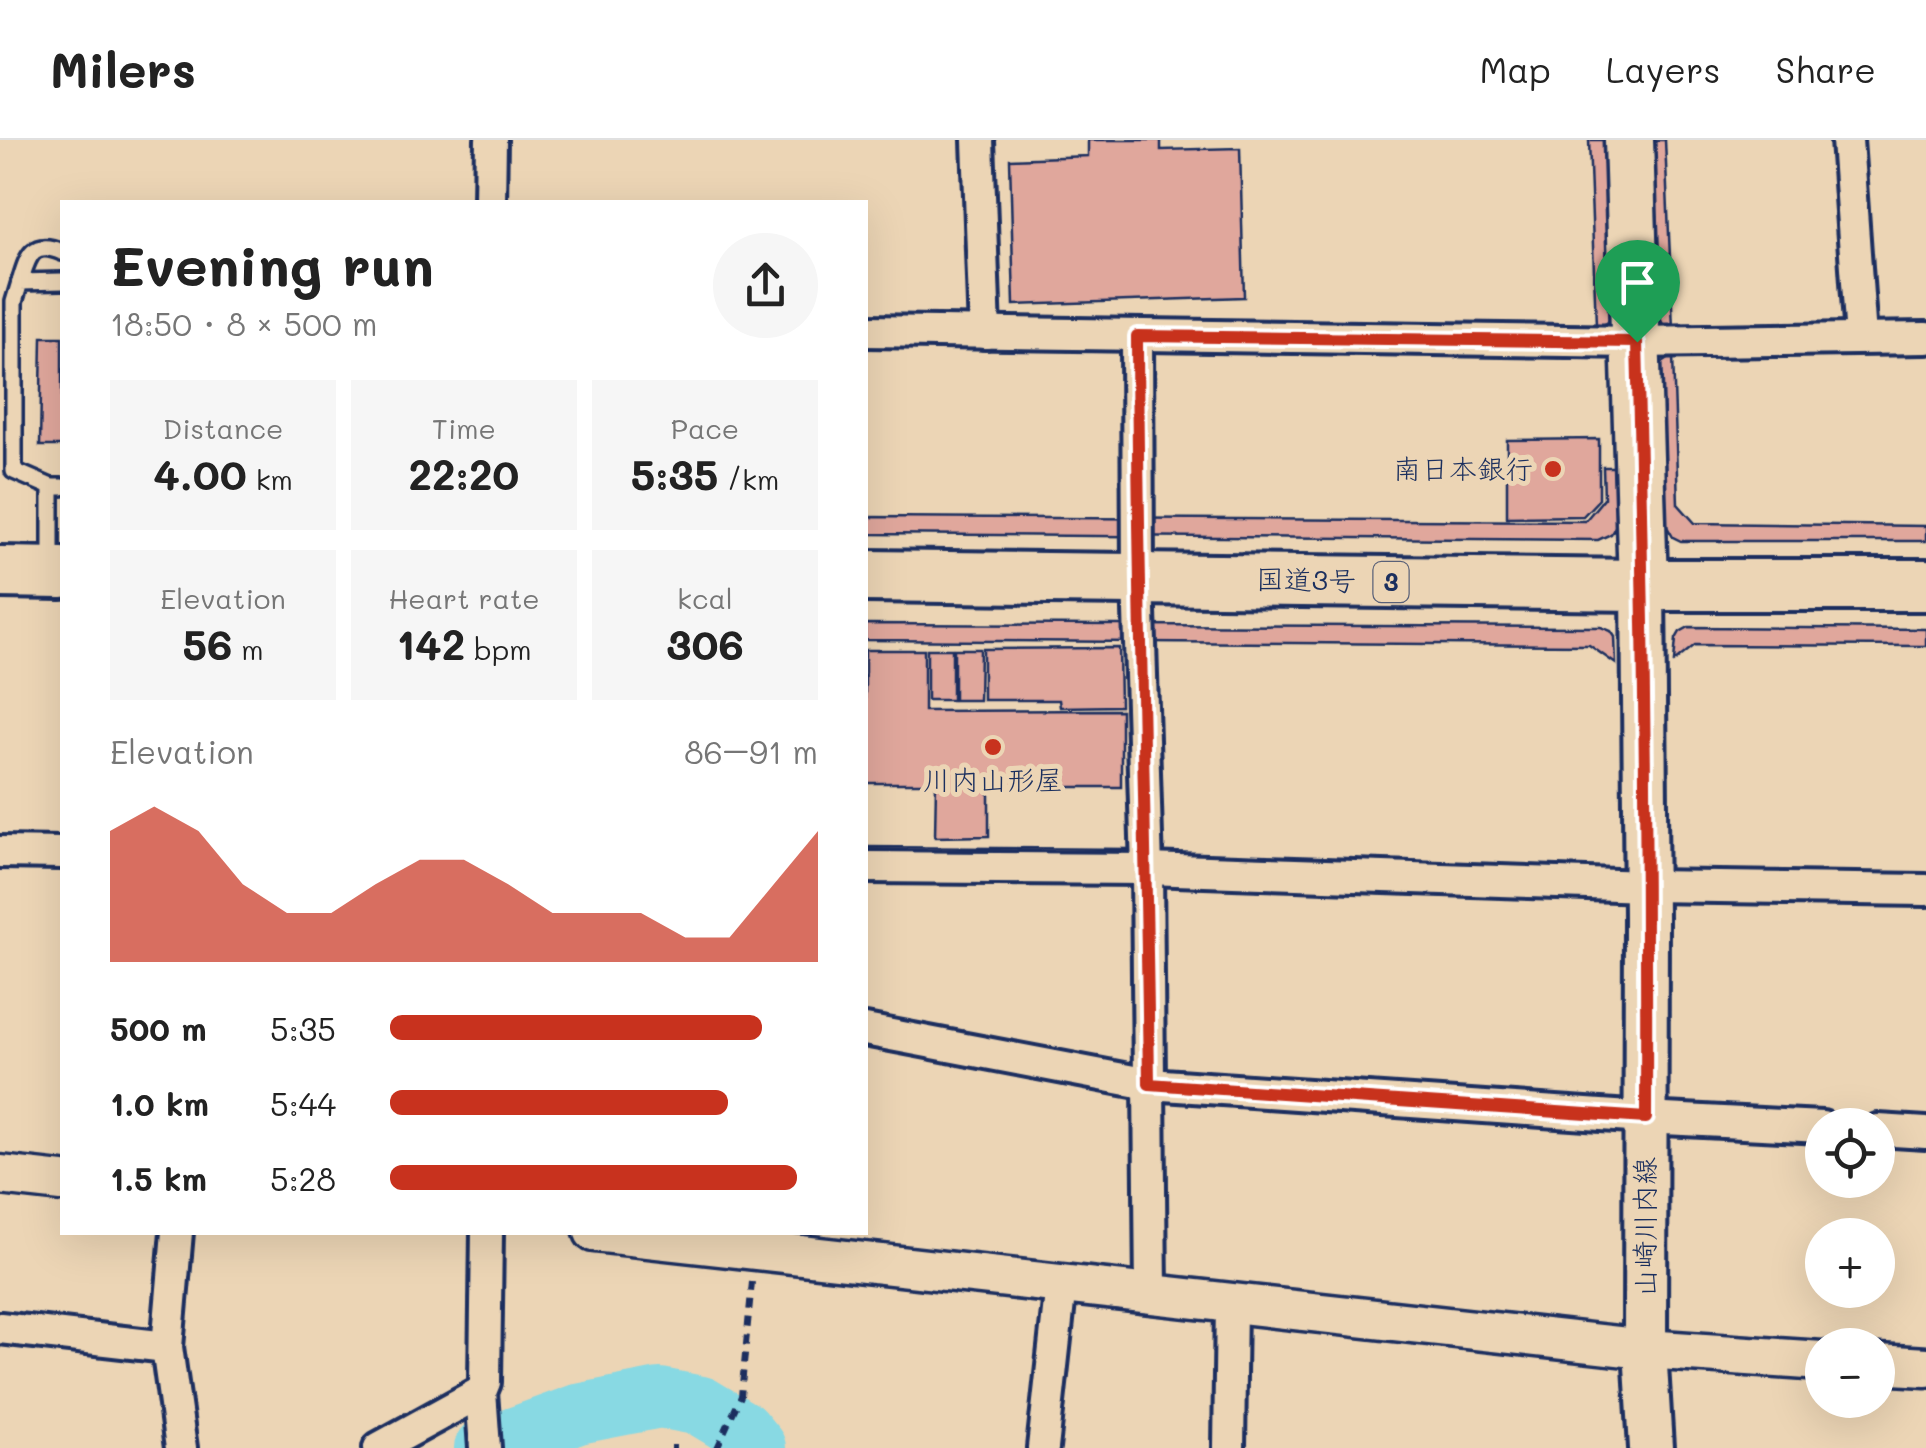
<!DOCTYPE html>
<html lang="en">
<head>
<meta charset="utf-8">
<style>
  body { margin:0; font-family:Mali,"Klee One",sans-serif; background:#f6f6f6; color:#222; height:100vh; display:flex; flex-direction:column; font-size:38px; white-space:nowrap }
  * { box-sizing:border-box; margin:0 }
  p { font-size:32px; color:#767676 }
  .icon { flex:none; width:55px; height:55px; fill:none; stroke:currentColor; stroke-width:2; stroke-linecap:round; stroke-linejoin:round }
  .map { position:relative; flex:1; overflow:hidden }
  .side { position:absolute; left:60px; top:60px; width:808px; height:1035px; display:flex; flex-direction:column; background:#fff; border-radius:0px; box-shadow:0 10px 40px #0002 }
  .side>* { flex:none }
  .controls { position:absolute; left:1805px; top:968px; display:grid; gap:20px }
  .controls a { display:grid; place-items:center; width:90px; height:90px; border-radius:50%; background:#fff; box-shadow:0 10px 40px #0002; font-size:50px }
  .pin { position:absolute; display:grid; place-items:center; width:85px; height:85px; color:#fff; margin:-102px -42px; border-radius:50% 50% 50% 0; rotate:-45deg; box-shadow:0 0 10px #0007 }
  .pin .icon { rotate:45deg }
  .round { display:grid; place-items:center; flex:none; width:105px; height:105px; border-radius:52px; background:#f6f6f6 }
  .headline { display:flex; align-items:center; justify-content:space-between; height:170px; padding:0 50px }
  h1 { font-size:55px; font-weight:700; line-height:75px }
  .figures { display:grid; grid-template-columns:repeat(3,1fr); gap:15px; height:170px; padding:10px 50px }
  .figures div { display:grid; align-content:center; border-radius:0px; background:#f6f6f6; text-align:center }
  .figures b { font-size:42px; font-weight:700 }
  .figures small { font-size:28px; font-weight:400 }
  .figures p { font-size:28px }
  .chart { height:280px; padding:20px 50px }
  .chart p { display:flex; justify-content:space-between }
  .chart svg { width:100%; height:180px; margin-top:10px; fill:#c8321e; opacity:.7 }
  ul { padding:0 50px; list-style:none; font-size:32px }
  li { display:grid; grid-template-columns:160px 120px 1fr; align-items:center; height:75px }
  li i { height:25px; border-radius:12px; background:#c8321e }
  header { display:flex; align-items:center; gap:60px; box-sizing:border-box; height:140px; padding:0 50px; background:#fff; border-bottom:2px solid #e0e0e0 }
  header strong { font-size:48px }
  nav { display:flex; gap:55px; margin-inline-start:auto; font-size:35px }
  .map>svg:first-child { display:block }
</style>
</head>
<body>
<header>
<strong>Milers</strong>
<nav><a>Map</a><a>Layers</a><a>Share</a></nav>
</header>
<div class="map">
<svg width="1926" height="1308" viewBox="0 0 1926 1308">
  <rect width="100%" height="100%" fill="#ecd5b5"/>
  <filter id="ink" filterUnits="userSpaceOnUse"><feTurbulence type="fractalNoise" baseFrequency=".01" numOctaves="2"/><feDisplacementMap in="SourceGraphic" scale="20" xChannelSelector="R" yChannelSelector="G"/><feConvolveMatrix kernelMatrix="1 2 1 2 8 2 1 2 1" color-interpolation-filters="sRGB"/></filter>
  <g filter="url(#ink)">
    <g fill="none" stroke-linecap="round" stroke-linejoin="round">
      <!-- river -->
      <polyline stroke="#88d9e3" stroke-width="60" points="484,1308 578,1274 660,1258 701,1266 741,1290 756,1308"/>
    </g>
    <!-- building -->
    <g fill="#e0a79c" stroke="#1b2f5e" stroke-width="2.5">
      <polygon points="1088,0 1161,0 1161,10 1240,8 1244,157 1014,165 1010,19 1088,16"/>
      <polygon points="1589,0 1606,0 1613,174 1607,183 1602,185 1596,185"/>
      <polygon points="1650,0 1665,0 1673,189 1663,184 1658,175"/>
      <polygon points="42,197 62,197 62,306 40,306"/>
      <polygon points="1673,216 1678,364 1695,383 1926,386 1926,401 1681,401 1673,397 1665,383 1659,235 1661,224"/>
      <polygon points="1599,299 1599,359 1583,376 1507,377 1507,300"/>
      <polygon points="1603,327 1616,327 1618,381 1611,394 1598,400 865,394 865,377 1585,381 1604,358"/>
      <polygon points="865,484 1601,487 1611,491 1615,497 1616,524 1589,505 865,500"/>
      <polygon points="1689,487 1926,489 1926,506 1695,505 1674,522 1676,499 1680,492"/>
      <polygon points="1119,508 1120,566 1060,567 1059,560 983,560 983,509"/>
      <rect x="927" y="509" width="25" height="51"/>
      <polygon points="954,509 980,509 979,560 954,560"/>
      <polygon points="865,510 924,510 924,571 1121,570 1121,647 989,647 989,696 935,697 936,643 865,643"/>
      <polygon points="865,707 1131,709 1130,745 865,744"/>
    </g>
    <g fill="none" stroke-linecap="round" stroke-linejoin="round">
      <!-- service casing -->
      <g stroke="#1b2f5e" stroke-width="22">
        <g id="service">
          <polyline points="62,141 20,142 14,162 14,331 51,347 62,347"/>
          <path d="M 20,142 C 28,116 32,99 62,112"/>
          <polyline points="51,347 51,429"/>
        </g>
      </g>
      <!-- minor casing -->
      <g stroke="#1b2f5e" stroke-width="38">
        <g id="minor">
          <polyline points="978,0 985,193"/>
          <polyline points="1847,0 1861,198"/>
          <polyline points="490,62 491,0"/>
          <polyline points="865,191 1637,202 1926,198"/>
          <polyline points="1137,196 1138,438 1147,729 1151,1154"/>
          <polyline points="0,712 62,713"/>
          <polyline points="865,727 1147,729 1646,746 1926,750"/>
          <polyline points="865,890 1149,944 1645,978 1822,987"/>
          <polyline points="1878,990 1926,993"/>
          <polyline points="177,1092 167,1207 181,1308"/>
          <polyline points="0,1188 167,1207"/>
          <polyline points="379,1308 481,1252"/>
          <polyline points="485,1308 481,1252 485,1242 487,1092"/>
          <polyline points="1043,1308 1061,1144"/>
          <polyline points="1229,1308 1231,1163"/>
        </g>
      </g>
      <!-- tertiary casing -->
      <g stroke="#1b2f5e" stroke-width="45">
        <g id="tertiary">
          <polyline points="0,1035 62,1042"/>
          <polyline points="594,1092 1645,1209 1822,1221"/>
          <polyline points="1878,1224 1926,1227"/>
        </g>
      </g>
      <!-- secondary casing -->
      <g stroke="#1b2f5e" stroke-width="50">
        <polyline id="secondary" points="1643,445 1646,777 1645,1209 1651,1308"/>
      </g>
      <!-- primary casing -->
      <g stroke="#1b2f5e" stroke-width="55">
        <polyline id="primary" points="1629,0 1643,445"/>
      </g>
      <!-- trunk casing -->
      <g stroke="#1b2f5e" stroke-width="58">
        <g id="trunk">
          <polyline points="0,432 62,433"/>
          <polyline points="865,436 1643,445 1926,445"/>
        </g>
      </g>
      <!-- path -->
      <g stroke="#1b2f5e" stroke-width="6" stroke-dasharray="10 8" stroke-linecap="butt">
        <polyline points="671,1308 676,1308"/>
        <polyline points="717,1308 741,1256 752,1142"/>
      </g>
      <!-- service -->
      <use href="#service" stroke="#ecd5b5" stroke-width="15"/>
      <!-- minor -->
      <use href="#minor" stroke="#ecd5b5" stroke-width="30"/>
      <!-- tertiary -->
      <use href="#tertiary" stroke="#ecd5b5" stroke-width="38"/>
      <!-- secondary -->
      <use href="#secondary" stroke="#ecd5b5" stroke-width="42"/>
      <!-- primary -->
      <use href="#primary" stroke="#ecd5b5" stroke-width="48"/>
      <!-- trunk -->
      <use href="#trunk" stroke="#ecd5b5" stroke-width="50"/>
    </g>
  </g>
  <g fill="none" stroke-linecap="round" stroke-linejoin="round" filter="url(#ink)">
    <!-- route casing -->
    <g stroke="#fff" stroke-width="20">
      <path id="route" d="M 1137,196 L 1637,202 C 1644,461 1647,719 1646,978 L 1149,944 C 1146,694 1138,445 1137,196 Z"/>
    </g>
    <!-- route -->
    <use href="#route" stroke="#c8321e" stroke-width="12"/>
  </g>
  <!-- markers -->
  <g fill="#c8321e" stroke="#ecd5b5" stroke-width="4">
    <circle cx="1553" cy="329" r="10"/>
    <circle cx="993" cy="607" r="10"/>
  </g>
  <g text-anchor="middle" stroke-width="10" stroke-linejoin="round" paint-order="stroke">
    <!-- shield labels -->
    <rect fill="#ecd5b5" stroke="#5a6178" stroke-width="2.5" x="1373.5" y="422" width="35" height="40" rx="8"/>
    <g font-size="25" font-weight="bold" fill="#1b2f5e">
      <text x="1391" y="451">3</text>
    </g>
    <!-- poi labels -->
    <g font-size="28" fill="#1b2f5e" stroke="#ecd5b5" text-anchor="end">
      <text x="1533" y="339">南日本銀行</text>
      <text x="993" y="650" text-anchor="middle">川内山形屋</text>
    </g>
    <!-- street labels -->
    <g font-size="28" fill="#1b2f5e" stroke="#ecd5b5">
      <text transform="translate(1306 440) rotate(1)" y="10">国道3号</text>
      <text transform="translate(1645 1087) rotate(-90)" y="10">山崎川内線</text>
    </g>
  </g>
</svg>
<div class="controls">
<a><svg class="icon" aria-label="locate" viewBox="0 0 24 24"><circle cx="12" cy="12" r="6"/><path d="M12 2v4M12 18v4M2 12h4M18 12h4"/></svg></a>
<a>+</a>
<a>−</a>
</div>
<div class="pin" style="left:1637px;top:202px;background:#1e9e55"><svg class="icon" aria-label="arrive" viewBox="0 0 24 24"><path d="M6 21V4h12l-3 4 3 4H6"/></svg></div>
<section class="side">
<div class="headline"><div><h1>Evening run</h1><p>18:50 · 8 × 500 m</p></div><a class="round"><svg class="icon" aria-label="share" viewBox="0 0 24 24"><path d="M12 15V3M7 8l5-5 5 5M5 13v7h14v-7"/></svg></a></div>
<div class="figures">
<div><p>Distance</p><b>4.00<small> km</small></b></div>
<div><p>Time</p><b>22:20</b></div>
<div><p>Pace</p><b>5:35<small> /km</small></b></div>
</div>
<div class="figures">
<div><p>Elevation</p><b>56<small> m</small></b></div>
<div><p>Heart rate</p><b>142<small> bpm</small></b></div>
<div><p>kcal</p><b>306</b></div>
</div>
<div class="chart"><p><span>Elevation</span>86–91 m</p>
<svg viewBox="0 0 160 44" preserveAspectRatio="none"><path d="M0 44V12L10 6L20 12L30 25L40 32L50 32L60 25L70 19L80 19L90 25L100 32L110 32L120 32L130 38L140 38L150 25L160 12V44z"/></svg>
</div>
<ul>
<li><b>500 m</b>5:35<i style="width:87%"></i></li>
<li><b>1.0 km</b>5:44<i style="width:79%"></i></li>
<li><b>1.5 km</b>5:28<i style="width:95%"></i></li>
</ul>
</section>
</div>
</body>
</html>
